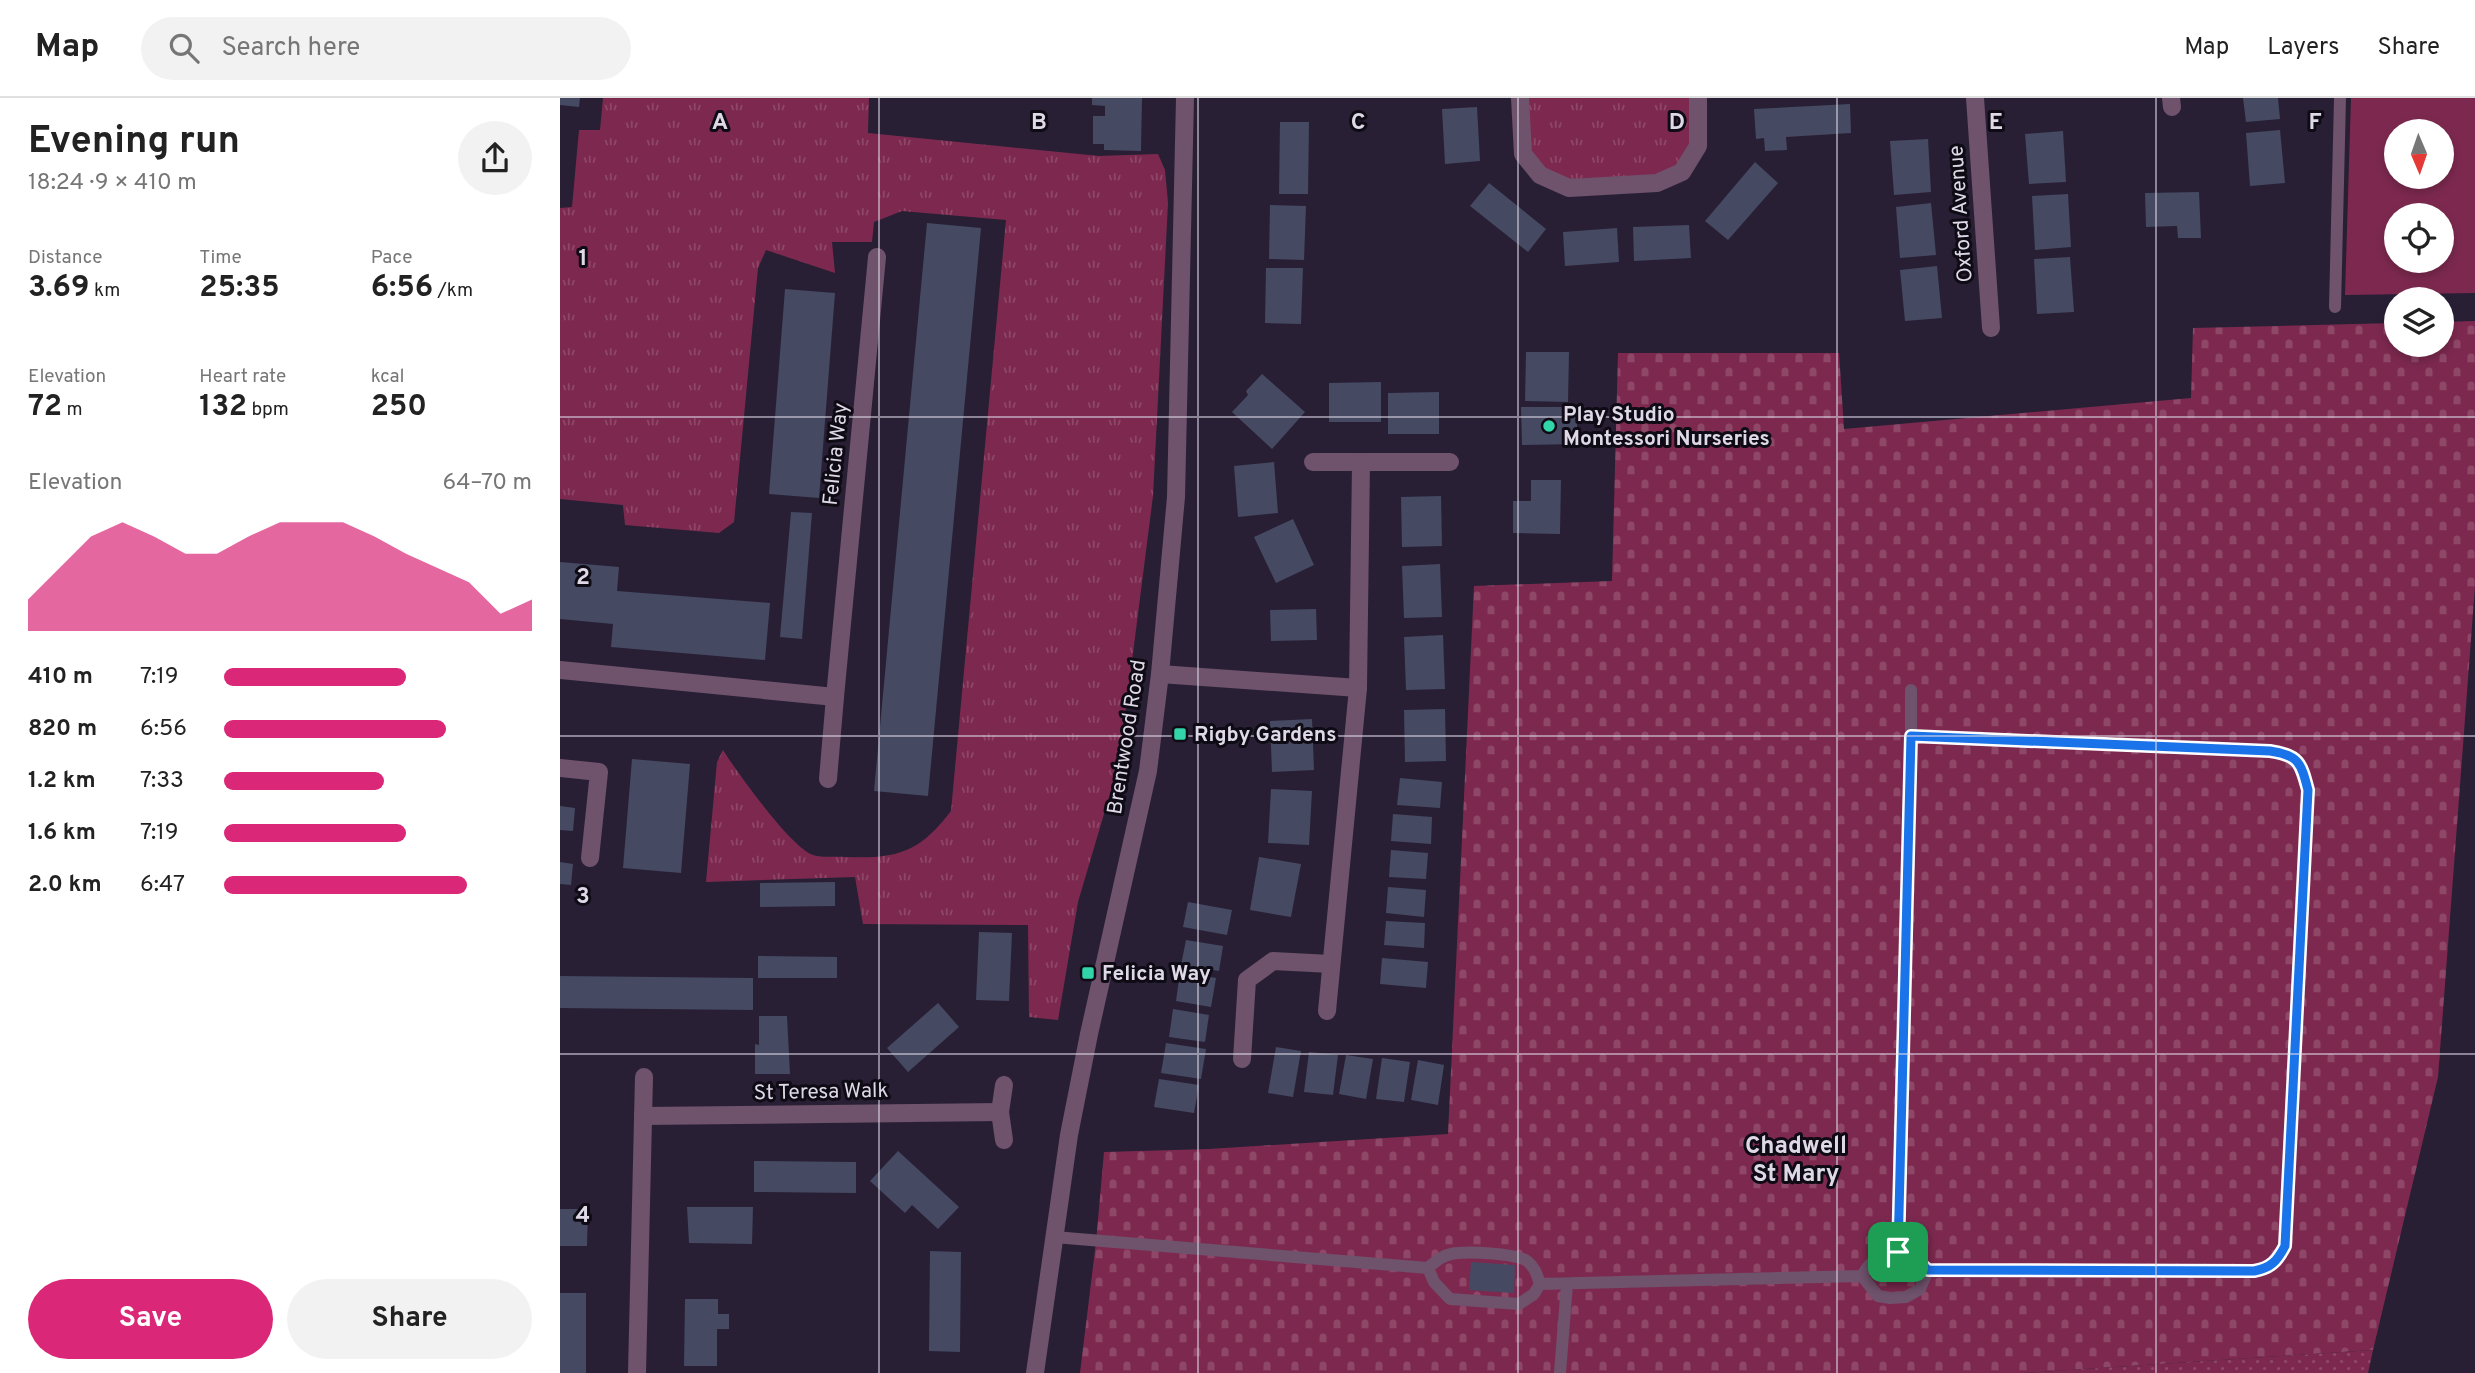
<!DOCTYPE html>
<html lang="en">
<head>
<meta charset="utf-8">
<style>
  body { margin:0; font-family:Overpass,sans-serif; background:#f2f2f2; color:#222; height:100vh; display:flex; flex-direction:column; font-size:26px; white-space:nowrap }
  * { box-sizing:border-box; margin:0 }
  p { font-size:23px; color:#767676 }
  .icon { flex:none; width:38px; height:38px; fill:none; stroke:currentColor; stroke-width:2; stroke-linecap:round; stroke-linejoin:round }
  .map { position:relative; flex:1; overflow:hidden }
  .panel { display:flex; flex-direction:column; background:#fff; width:560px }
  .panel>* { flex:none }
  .needle { width:46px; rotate:178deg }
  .buttons { position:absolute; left:1824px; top:21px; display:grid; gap:14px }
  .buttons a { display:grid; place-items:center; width:70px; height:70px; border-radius:50%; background:#fff; box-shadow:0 4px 10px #0003; font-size:35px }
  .pin { position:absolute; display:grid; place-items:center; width:60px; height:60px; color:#fff; margin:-30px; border-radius:14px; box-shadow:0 4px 10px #0006 }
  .round { display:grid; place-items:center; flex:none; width:74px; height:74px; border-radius:37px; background:#f2f2f2 }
  .summary { display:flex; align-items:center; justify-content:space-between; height:119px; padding:0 28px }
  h1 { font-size:38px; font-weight:700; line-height:52px }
  .figures { display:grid; grid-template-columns:repeat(3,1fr); gap:10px; height:119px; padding:7px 28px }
  .figures div { display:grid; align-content:center }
  .figures b { font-size:30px; font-weight:700 }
  .figures small { font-size:19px; font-weight:400 }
  .figures p { font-size:19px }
  .chart { height:196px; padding:14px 28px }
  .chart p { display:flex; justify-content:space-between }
  .chart svg { width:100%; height:126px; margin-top:7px; fill:#db2777; opacity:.7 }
  .primary-button { display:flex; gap:14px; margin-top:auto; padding:14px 28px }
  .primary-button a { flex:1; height:80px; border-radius:42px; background:#db2777; color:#fff; font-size:28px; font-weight:700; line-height:80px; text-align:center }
  .primary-button a+a { background:#f2f2f2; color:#222 }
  ul { padding:0 28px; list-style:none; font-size:23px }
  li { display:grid; grid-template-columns:112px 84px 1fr; align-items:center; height:52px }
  li i { height:18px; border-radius:9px; background:#db2777 }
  header { display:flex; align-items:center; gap:42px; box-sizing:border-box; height:98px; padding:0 35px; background:#fff; border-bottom:2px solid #e0e0e0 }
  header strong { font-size:33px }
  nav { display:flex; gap:38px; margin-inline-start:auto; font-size:24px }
  .search { width:490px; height:63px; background:#f2f2f2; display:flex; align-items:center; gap:18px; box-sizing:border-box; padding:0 24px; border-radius:38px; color:#767676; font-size:26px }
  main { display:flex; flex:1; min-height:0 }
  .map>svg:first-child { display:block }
</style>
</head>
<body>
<header>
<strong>Map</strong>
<div class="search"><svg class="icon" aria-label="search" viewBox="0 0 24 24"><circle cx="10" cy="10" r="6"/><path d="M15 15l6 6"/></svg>Search here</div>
<nav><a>Map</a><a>Layers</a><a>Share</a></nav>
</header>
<main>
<section class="panel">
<div class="summary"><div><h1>Evening run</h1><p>18:24 · 9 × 410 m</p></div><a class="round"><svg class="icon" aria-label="share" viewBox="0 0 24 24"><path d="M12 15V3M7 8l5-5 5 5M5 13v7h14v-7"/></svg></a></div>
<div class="figures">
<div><p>Distance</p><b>3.69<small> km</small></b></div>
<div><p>Time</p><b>25:35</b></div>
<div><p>Pace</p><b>6:56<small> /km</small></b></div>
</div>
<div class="figures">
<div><p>Elevation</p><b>72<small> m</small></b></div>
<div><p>Heart rate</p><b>132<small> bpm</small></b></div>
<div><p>kcal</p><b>250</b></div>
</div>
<div class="chart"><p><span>Elevation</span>64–70 m</p>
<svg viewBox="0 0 160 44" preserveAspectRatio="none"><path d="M0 44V33L10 22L20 11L30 6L40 11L50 17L60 17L70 11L80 6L90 6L100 6L110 11L120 17L130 22L140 27L150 38L160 33V44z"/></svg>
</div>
<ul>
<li><b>410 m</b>7:19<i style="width:59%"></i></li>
<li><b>820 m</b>6:56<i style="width:72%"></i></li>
<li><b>1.2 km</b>7:33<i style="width:52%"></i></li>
<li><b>1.6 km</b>7:19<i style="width:59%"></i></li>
<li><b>2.0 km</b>6:47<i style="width:79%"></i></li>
</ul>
<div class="primary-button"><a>Save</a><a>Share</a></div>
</section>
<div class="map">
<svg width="1915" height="1275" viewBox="0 0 1915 1275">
  <defs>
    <pattern id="grass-tufts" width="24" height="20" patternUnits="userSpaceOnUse" patternTransform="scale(1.75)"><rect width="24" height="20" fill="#7d294f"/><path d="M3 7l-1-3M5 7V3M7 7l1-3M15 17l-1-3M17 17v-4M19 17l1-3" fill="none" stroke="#8f4768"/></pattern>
    <pattern id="cemetery-stones" width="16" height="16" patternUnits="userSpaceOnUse" patternTransform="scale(1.75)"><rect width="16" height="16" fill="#7d294f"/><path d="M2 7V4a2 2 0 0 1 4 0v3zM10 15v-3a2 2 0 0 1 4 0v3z" fill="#8f4768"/></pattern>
    <pattern id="park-dots" width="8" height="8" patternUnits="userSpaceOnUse" patternTransform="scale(1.75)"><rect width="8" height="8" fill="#7d294f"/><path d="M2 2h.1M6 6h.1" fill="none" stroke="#8f4768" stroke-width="1.8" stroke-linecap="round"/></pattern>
  </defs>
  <rect width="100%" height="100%" fill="#281f35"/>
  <!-- grass -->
  <g fill="url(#grass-tufts)">
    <path d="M 43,0 L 309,0 L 308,35 L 539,58 L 598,56 L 605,72 L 608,105 L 593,398 L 559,665 L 518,804 L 498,922 L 469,919 L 468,827 L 303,826 L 295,779 L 146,784 L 157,664 L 163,652 C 177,674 231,750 253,757 C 262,760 276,758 285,759 C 337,761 359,755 391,713 L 446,122 L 342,113 L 314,124 L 312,144 L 272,144 L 275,175 L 206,152 L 198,170 L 174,424 L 159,435 L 65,427 L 63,407 L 0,401 L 0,110 L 12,109 L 19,32 L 40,32 Z"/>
    <polygon points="960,0 1138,0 1138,48 1122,74 1009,90 963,56"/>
  </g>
  <!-- cemetery -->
  <polygon fill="url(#cemetery-stones)" points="1915,223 1915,488 1878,979 1813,1252 1463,1275 520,1275 536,1144 544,1054 649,1051 888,1036 914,488 1052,483 1058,255 1279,255 1284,331 1631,300 1633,230 1836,225 1836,247 1881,247 1881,224"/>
  <!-- park -->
  <polygon fill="url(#park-dots)" points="1813,1252 1808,1275 1463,1275"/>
  <!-- garden -->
  <path fill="#7d294f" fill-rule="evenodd" d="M 1791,0 L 1915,0 L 1915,195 L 1785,197 ZM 1836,33 L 1881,33 L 1881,79 L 1836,79 ZM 1836,117 L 1881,117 L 1881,163 L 1836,163 Z"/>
  <!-- building -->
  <g fill="#454962">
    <polygon points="0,0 20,0 19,9 0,7"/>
    <polygon points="532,0 582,0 581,53 544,52 544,46 533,46 533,18 545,18 545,8 532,7"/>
    <polygon points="1683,0 1718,0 1720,21 1686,24"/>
    <polygon points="1290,6 1291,35 1226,39 1227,52 1205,53 1204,40 1196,41 1194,11"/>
    <polygon points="917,9 920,63 885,66 882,11"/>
    <polygon points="720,24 749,24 748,96 719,96"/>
    <polygon points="1720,32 1725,85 1690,88 1686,35"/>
    <polygon points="1503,33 1506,84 1469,86 1465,36"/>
    <polygon points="1368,41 1371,94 1334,97 1330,43"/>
    <polygon points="1195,64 1218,85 1168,142 1145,123"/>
    <polygon points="929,85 986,131 968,154 910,108"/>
    <polygon points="1639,94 1641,140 1618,140 1617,128 1586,129 1585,95"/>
    <polygon points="1508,96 1511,149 1475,152 1472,98"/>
    <polygon points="1371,105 1376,157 1340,160 1336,109"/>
    <polygon points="710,107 746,108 744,162 709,161"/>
    <polygon points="367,125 421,130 368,698 314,693"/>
    <polygon points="1129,127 1131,160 1074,163 1073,129"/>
    <polygon points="1057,130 1059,164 1005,168 1003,134"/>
    <polygon points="1510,159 1514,214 1477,216 1474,161"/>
    <polygon points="1377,168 1382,220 1345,223 1340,172"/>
    <polygon points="706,170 743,170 741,226 705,225"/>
    <polygon points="225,191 275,195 259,400 209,396"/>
    <polygon points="966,254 1009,254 1008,304 965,303"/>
    <polygon points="702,276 745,314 712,351 672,314 688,297 686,293"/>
    <polygon points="821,284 821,324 769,324 769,285"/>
    <polygon points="879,294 879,336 828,336 828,295"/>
    <polygon points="961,309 1017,309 1017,346 962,347"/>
    <polygon points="714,364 718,415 678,419 674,368"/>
    <polygon points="971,382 1001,382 1000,436 953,435 953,403 971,403"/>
    <polygon points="881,398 882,448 842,449 841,399"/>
    <polygon points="231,414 252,415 242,541 220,539"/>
    <polygon points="733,421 754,467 716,485 694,439"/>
    <polygon points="0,464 59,469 57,493 210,505 205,562 51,549 53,526 0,521"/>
    <polygon points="880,466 882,519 844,520 842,468"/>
    <polygon points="756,511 757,542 711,543 710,512"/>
    <polygon points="883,537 885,591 846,592 844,539"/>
    <polygon points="885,611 886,663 845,664 844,612"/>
    <polygon points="752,621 754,672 712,674 710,623"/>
    <polygon points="72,661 130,666 121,775 63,770"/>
    <polygon points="840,680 882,684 880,710 837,707"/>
    <polygon points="711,691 752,693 749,747 708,745"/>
    <polygon points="0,708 15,710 13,733 0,732"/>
    <polygon points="833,716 872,719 871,746 831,743"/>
    <polygon points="831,752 868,755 866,781 829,779"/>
    <polygon points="699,759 741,766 731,819 690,812"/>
    <polygon points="0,764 13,766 11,787 0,786"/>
    <polygon points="275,784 275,808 200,809 200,785"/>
    <polygon points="828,789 866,792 864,819 826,815"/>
    <polygon points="628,804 672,812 667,837 623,829"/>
    <polygon points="826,823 865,825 864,850 824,847"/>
    <polygon points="419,834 452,835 449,903 416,902"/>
    <polygon points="626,842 663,848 659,873 621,867"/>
    <polygon points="198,858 277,859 277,880 198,880"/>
    <polygon points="822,860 868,864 866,890 820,886"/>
    <polygon points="620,874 656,880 651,909 616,903"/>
    <polygon points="0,878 193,880 193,912 0,910"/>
    <polygon points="378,905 399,929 348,974 327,950"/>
    <polygon points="613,911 649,917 645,944 609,939"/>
    <polygon points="199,918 227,918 230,976 195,976 195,946 199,947"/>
    <polygon points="606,945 646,951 641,981 601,975"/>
    <polygon points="716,949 741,953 733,999 708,995"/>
    <polygon points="749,954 778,957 773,997 744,994"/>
    <polygon points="786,957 813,961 806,1001 779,996"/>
    <polygon points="822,960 850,964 844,1004 816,1001"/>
    <polygon points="858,962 884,967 878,1007 851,1002"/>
    <polygon points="599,981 639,987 634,1015 594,1009"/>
    <polygon points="338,1053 399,1109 378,1131 352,1107 345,1115 310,1083"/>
    <polygon points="194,1063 296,1064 296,1095 194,1094"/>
    <polygon points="127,1109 193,1109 192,1146 129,1145"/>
    <polygon points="0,1111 28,1111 27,1148 0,1148"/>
    <polygon points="370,1153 401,1154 400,1254 369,1253"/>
    <polygon points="911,1164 955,1167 954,1195 909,1192"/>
    <rect x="0" y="1195" width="26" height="80"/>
    <polygon points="125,1201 158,1201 158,1216 169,1216 169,1231 157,1231 157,1268 124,1268"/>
  </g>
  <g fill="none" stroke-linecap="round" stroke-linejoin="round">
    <!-- service -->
    <g stroke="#6f526c" stroke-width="12">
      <polyline points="1775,209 1780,0"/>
      <polyline points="1351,592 1351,638"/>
      <path d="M 494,1139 L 868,1170 L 874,1184 L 890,1201 L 959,1206 L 974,1196 L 980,1186 L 1302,1178 L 1318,1198 L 1330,1200 L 1346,1199 L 1360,1191 L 1368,1172 L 1694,1173 C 1711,1170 1717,1163 1725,1148 L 1748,692 C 1741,664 1739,657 1710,653 L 1351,638 L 1337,1154 C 1321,1158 1310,1162 1302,1178"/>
      <polyline points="1337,1154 1354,1160 1368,1172"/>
      <path d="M 868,1170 C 875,1164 881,1158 891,1156 C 906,1153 954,1155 967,1163 C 975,1169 977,1177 980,1186"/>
      <polyline points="1000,1275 1007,1186"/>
    </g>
    <!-- minor -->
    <g stroke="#6f526c" stroke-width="18">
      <polyline points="960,0 963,56 980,77 1009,90 1097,85 1122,74 1138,48 1138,0"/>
      <polyline points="1415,0 1431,230"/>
      <polyline points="1611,0 1612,9"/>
      <polyline points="753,364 890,364"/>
      <polyline points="0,572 275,599 317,159"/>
      <polyline points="600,576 798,590"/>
      <polyline points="0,670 39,674 30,760"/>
      <polyline points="268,681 275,599"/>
      <polyline points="767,913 798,590 801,365"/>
      <polyline points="682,961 687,882 713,863 771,866"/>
      <polyline points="83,1018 440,1014"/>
      <polyline points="444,1042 440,1014 444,987"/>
      <polyline points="77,1275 84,979"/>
    </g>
    <!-- tertiary -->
    <polyline stroke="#6f526c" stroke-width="18" points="475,1275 509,1037 529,936 588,673 600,576 616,399 625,0"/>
  </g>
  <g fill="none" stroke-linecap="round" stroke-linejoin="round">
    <!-- route casing -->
    <g stroke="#fff" stroke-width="14">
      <path id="route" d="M 1351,638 L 1710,653 C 1739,657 1741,665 1748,692 L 1725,1148 C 1717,1163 1711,1170 1694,1173 L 1368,1172 L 1354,1160 L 1338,1154 Z"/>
    </g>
    <!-- route -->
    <use href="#route" stroke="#1a73e8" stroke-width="9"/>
  </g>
  <!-- grid -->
  <path fill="none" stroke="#ded8e7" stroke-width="2" stroke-opacity="0.55" d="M 319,0 L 319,1275M 638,0 L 638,1275M 958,0 L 958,1275M 1277,0 L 1277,1275M 1596,0 L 1596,1275M 0,319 L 1915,319M 0,638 L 1915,638M 0,956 L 1915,956"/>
  <!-- markers -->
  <g fill="#32d4a9" stroke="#0f0b15" stroke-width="2.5">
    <circle cx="989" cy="328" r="7"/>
    <rect x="613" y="629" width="14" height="14" rx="3.5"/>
    <rect x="521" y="868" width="14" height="14" rx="3.5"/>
  </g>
  <g text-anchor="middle" stroke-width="6" stroke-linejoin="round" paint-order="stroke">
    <!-- street labels -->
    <g font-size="21" fill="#ded8e7" stroke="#0f0b15">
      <text transform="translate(1400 116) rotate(-94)" y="7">Oxford Avenue</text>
      <text transform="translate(275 356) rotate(-84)" y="7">Felicia Way</text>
      <text transform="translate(566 639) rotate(-81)" y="7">Brentwood Road</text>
      <text transform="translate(261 993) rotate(-1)" y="7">St Teresa Walk</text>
    </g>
    <!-- poi labels -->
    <g font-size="21" font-weight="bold" fill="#ded8e7" stroke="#0f0b15" text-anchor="start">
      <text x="1003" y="323">Play Studio<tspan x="1003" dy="24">Montessori Nurseries</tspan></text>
      <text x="634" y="643">Rigby Gardens</text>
      <text x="542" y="882">Felicia Way</text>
    </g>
    <!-- quarter labels -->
    <g font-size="24" font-weight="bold" fill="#ded8e7" stroke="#0f0b15">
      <text x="1236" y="1055">Chadwell<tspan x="1236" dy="28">St Mary</tspan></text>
    </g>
  </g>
  <g font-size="23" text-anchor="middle" font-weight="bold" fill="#ded8e7" stroke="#0f0b15" stroke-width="6" stroke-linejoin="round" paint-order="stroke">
    <text x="160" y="31">A</text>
    <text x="479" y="31">B</text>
    <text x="798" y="31">C</text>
    <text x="1117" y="31">D</text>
    <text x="1436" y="31">E</text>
    <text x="1755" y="31">F</text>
    <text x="23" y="167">1</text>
    <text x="23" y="486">2</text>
    <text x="23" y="805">3</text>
    <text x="23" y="1124">4</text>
  </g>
</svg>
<div class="buttons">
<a><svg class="needle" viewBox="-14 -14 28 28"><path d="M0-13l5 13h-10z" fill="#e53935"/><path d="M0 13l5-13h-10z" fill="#767676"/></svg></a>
<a><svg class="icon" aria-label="locate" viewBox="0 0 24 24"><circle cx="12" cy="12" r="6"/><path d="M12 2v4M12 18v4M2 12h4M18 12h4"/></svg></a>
<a><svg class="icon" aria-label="layers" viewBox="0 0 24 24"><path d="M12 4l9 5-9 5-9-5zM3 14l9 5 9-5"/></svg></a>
</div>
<div class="pin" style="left:1338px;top:1154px;background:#1e9e55"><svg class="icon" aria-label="arrive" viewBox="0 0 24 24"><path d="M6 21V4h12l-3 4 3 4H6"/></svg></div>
</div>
</main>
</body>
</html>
